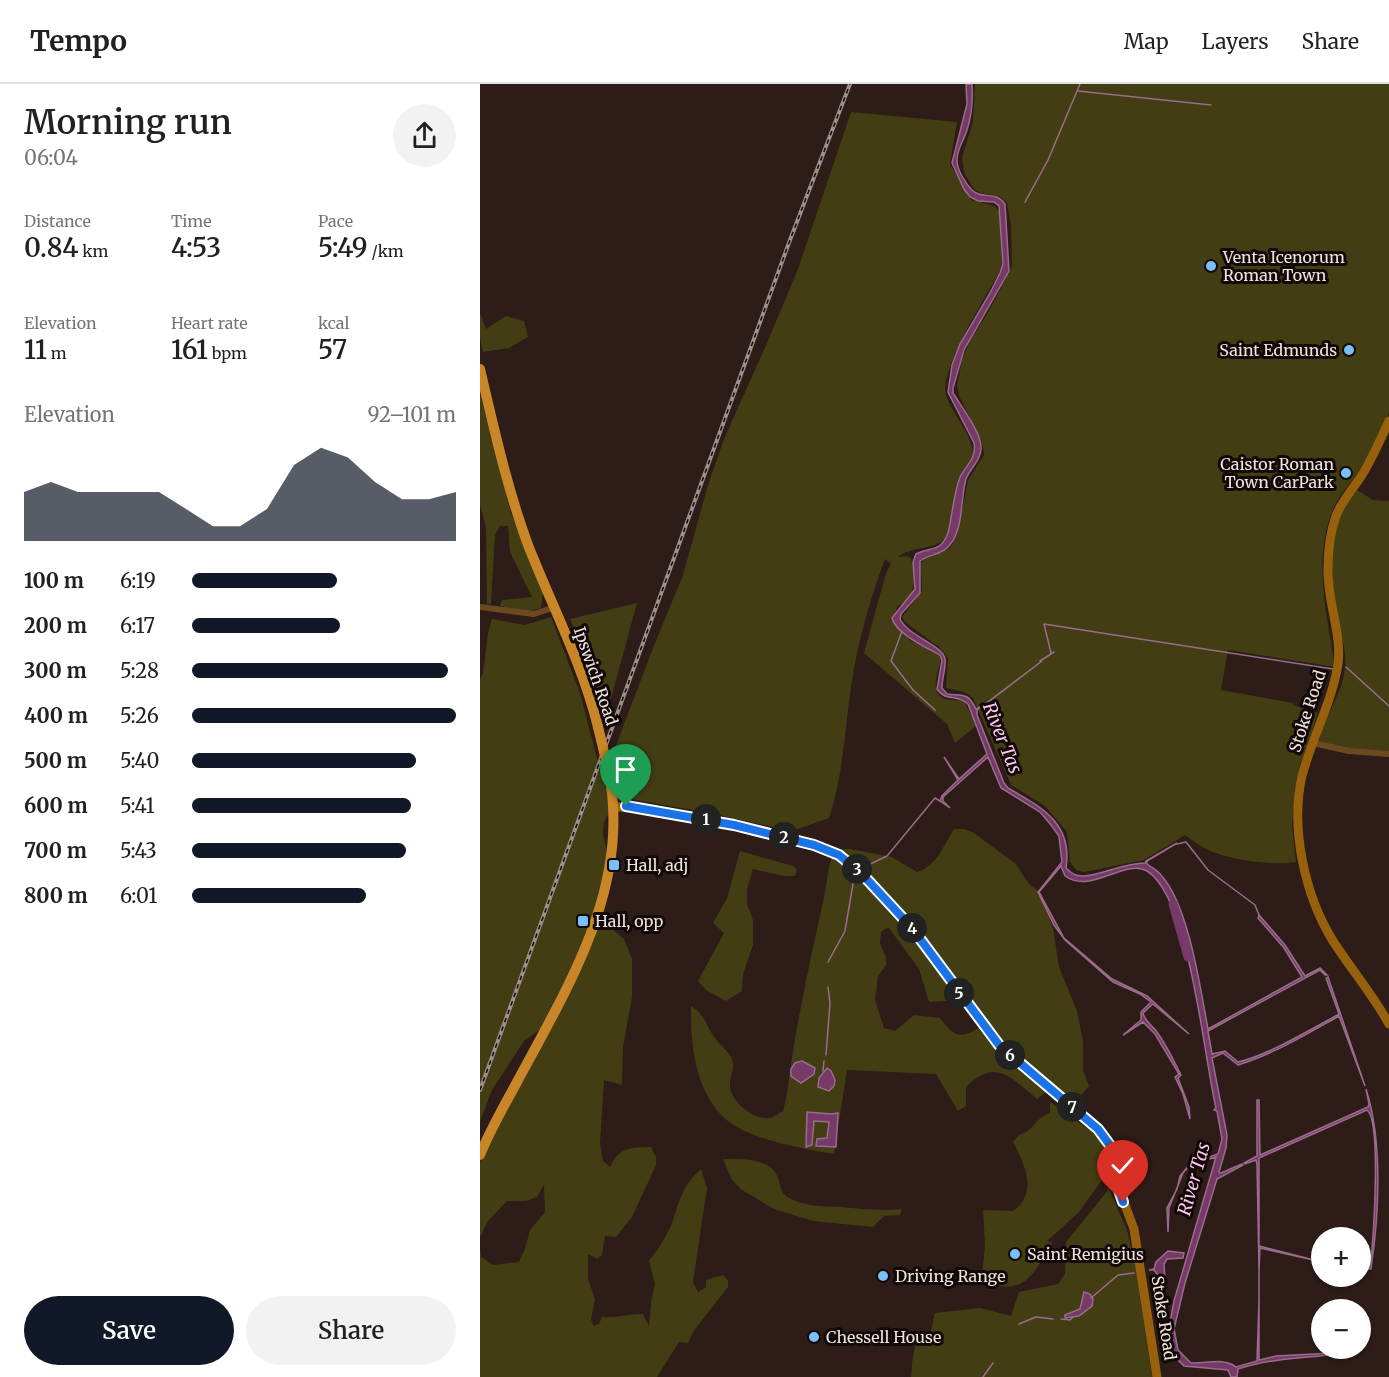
<!DOCTYPE html>
<html lang="en">
<head>
<meta charset="utf-8">
<style>
  body { margin:0; font-family:Merriweather,serif; background:#f2f2f2; color:#202124; height:100vh; display:flex; flex-direction:column; font-size:22px; white-space:nowrap }
  * { box-sizing:border-box; margin:0 }
  p { font-size:20px; color:#757577 }
  .icon { flex:none; width:33px; height:33px; fill:none; stroke:currentColor; stroke-width:2; stroke-linecap:round; stroke-linejoin:round }
  .map { position:relative; flex:1; overflow:hidden }
  .sheet { display:flex; flex-direction:column; background:#fff; width:480px }
  .sheet>* { flex:none }
  .fabs { position:absolute; left:831px; top:1143px; display:grid; gap:12px }
  .fabs a { display:grid; place-items:center; width:60px; height:60px; border-radius:50%; background:#fff; box-shadow:0 2px 4px #0004; font-size:30px }
  .pin { position:absolute; display:grid; place-items:center; width:51px; height:51px; color:#fff; margin:-62px -26px; border-radius:50% 50% 50% 0; rotate:-45deg; box-shadow:0 0 6px #0007 }
  .pin .icon { rotate:45deg }
  .km { position:absolute; width:30px; height:30px; margin:-15px; border-radius:50%; background:#222; color:#fff; font-size:16px; line-height:30px; text-align:center }
  .round { display:grid; place-items:center; flex:none; width:63px; height:63px; border-radius:32px; background:#f2f2f2 }
  .overview { display:flex; align-items:center; justify-content:space-between; height:102px; padding:0 24px }
  h1 { font-size:33px; font-weight:600; line-height:45px }
  .figures { display:grid; grid-template-columns:repeat(3,1fr); gap:9px; height:102px; padding:6px 24px }
  .figures div { display:grid; align-content:center }
  .figures b { font-size:26px; font-weight:600 }
  .figures small { font-size:16px; font-weight:400 }
  .figures p { font-size:16px }
  .chart { height:168px; padding:12px 24px }
  .chart p { display:flex; justify-content:space-between }
  .chart svg { width:100%; height:108px; margin-top:6px; fill:#111827; opacity:.7 }
  .action { display:flex; gap:12px; margin-top:auto; padding:12px 24px }
  .action a { flex:1; height:69px; border-radius:36px; background:#111827; color:#fff; font-size:24px; font-weight:600; line-height:69px; text-align:center }
  .action a+a { background:#f2f2f2; color:#202124 }
  ul { padding:0 24px; list-style:none; font-size:20px }
  li { display:grid; grid-template-columns:96px 72px 1fr; align-items:center; height:45px }
  li i { height:15px; border-radius:8px; background:#111827 }
  header { display:flex; align-items:center; gap:36px; box-sizing:border-box; height:84px; padding:0 30px; background:#fff; border-bottom:2px solid #e0e0e0 }
  header strong { font-size:28px }
  nav { display:flex; gap:33px; margin-inline-start:auto; font-size:21px }
  main { display:flex; flex:1; min-height:0 }
  .map>svg:first-child { display:block }
</style>
</head>
<body>
<header>
<strong>Tempo</strong>
<nav><a>Map</a><a>Layers</a><a>Share</a></nav>
</header>
<main>
<section class="sheet">
<div class="overview"><div><h1>Morning run</h1><p>06:04</p></div><a class="round"><svg class="icon" aria-label="share" viewBox="0 0 24 24"><path d="M12 15V3M7 8l5-5 5 5M5 13v7h14v-7"/></svg></a></div>
<div class="figures">
<div><p>Distance</p><b>0.84<small> km</small></b></div>
<div><p>Time</p><b>4:53</b></div>
<div><p>Pace</p><b>5:49<small> /km</small></b></div>
</div>
<div class="figures">
<div><p>Elevation</p><b>11<small> m</small></b></div>
<div><p>Heart rate</p><b>161<small> bpm</small></b></div>
<div><p>kcal</p><b>57</b></div>
</div>
<div class="chart"><p><span>Elevation</span>92–101 m</p>
<svg viewBox="0 0 160 44" preserveAspectRatio="none"><path d="M0 44V24L10 20L20 24L30 24L40 24L50 24L60 31L70 38L80 38L90 31L100 13L110 6L120 10L130 20L140 27L150 27L160 24V44z"/></svg>
</div>
<ul>
<li><b>100 m</b>6:19<i style="width:55%"></i></li>
<li><b>200 m</b>6:17<i style="width:56%"></i></li>
<li><b>300 m</b>5:28<i style="width:97%"></i></li>
<li><b>400 m</b>5:26<i style="width:100%"></i></li>
<li><b>500 m</b>5:40<i style="width:85%"></i></li>
<li><b>600 m</b>5:41<i style="width:83%"></i></li>
<li><b>700 m</b>5:43<i style="width:81%"></i></li>
<li><b>800 m</b>6:01<i style="width:66%"></i></li>
</ul>
<div class="action"><a>Save</a><a>Share</a></div>
</section>
<div class="map">
<svg width="909" height="1293" viewBox="0 0 909 1293">
  <rect width="100%" height="100%" fill="#2d1c17"/>
  <!-- green -->
  <g fill="#433d13">
    <path d="M 495,0 L 909,0 L 909,328 C 901,351 888,373 874,394 C 867,404 860,410 854,423 C 832,473 847,532 855,583 L 748,566 L 741,606 L 813,619 L 813,621 L 838,629 L 820,681 L 815,702 L 812,742 L 816,778 C 792,782 750,776 728,766 C 720,762 712,756 705,751 L 664,776 L 604,788 L 596,786 L 590,778 L 587,748 L 565,722 L 531,701 L 493,614 L 484,608 L 466,604 L 468,574 L 460,564 L 425,538 L 422,533 L 442,507 L 441,480 L 444,475 L 469,465 L 473,459 L 478,447 L 488,396 L 504,371 L 502,358 L 479,312 L 477,302 L 482,276 L 490,257 L 509,227 L 532,183 L 531,142 L 527,119 L 521,113 L 501,109 L 494,105 L 484,89 L 482,73 L 493,38 Z"/>
    <path d="M 371,28 L 477,38 L 470,80 L 491,116 L 515,122 L 519,128 L 522,179 L 520,187 C 507,212 456,288 467,314 C 474,332 491,349 493,369 C 490,378 483,384 479,393 C 472,410 475,445 462,457 C 451,466 432,462 418,473 L 427,472 L 431,474 C 436,498 437,509 417,523 L 413,538 L 430,556 L 459,571 L 461,575 C 458,587 449,610 465,615 C 472,617 478,615 485,618 L 496,642 L 475,659 L 467,640 L 384,569 L 406,489 L 411,480 L 405,475 C 392,510 381,547 374,585 C 365,634 365,687 349,734 L 312,747 L 225,728 L 155,716 L 144,708 L 135,664 L 173,564 L 203,491 L 228,401 L 244,355 L 287,259 L 318,185 Z"/>
    <polygon points="0,229 6,245 26,232 44,237 48,253 29,264 3,268 0,254"/>
    <polygon points="0,309 31,429 63,508 61,524 49,527 20,522 22,516 52,513 30,468 28,442 20,442 15,451 11,520 7,520 6,443 0,421"/>
    <path d="M 877,406 L 893,416 L 909,417 L 909,668 L 864,664 L 839,658 C 844,632 862,611 865,584 C 867,566 860,547 856,530 C 849,499 849,463 860,433 C 863,423 870,415 877,406 Z"/>
    <polygon points="157,519 126,633 112,588 90,535"/>
    <polygon points="71,533 100,609 122,693 129,708 130,727 124,738 123,750 128,773 119,814 97,875 62,944 44,957 12,1006 0,1038 0,596 3,589 8,549 12,535 45,541"/>
    <path d="M 474,745 L 484,745 L 494,749 L 536,780 L 549,800 L 561,809 L 573,844 L 579,883 L 597,927 L 603,957 L 603,986 L 609,1002 L 596,1017 L 571,1001 L 523,959 L 436,840 L 359,765 L 370,765 L 412,773 L 437,788 C 457,782 463,762 474,745 Z"/>
    <polygon points="260,767 313,782 317,786 315,792 304,792 273,785 267,805 267,820 273,836 273,861 263,890 262,907 246,917 226,906 218,897 244,849 233,839 247,814"/>
    <path d="M 353,772 L 357,772 L 381,793 L 396,813 L 430,847 L 466,898 L 467,917 L 449,918 L 439,885 L 409,844 L 405,845 L 401,848 L 400,859 L 406,873 L 406,881 L 398,892 L 395,916 L 404,944 L 415,947 L 434,931 L 460,934 C 472,950 479,957 498,944 L 515,965 L 566,1008 L 557,1015 C 531,994 516,973 486,1003 L 486,1022 L 478,1027 L 456,990 L 367,986 L 354,1070 C 324,1065 278,1057 252,1040 C 216,1015 210,962 211,922 C 229,934 224,941 236,955 C 240,961 248,967 251,973 C 256,984 250,991 250,1001 C 250,1017 274,1037 290,1034 C 294,1033 299,1029 303,1027 L 307,1010 C 315,943 330,878 344,813 C 347,802 348,780 353,772 Z"/>
    <path d="M 127,841 L 144,855 L 152,875 L 152,913 L 143,963 L 142,1001 L 124,996 L 120,1059 L 123,1077 L 130,1083 C 138,1064 151,1063 171,1063 L 176,1073 L 176,1081 L 152,1133 L 136,1153 L 125,1152 L 122,1171 L 117,1175 L 108,1170 L 108,1195 L 115,1215 L 111,1236 L 114,1242 L 119,1240 L 122,1233 C 136,1234 149,1230 163,1230 L 169,1242 L 171,1219 L 175,1200 L 169,1177 C 178,1166 186,1153 192,1139 C 200,1116 202,1102 221,1085 L 227,1104 L 213,1198 L 218,1208 L 226,1203 L 226,1196 L 243,1191 L 248,1196 L 248,1203 L 213,1248 L 208,1259 L 199,1258 L 177,1293 L 0,1293 L 0,1162 L 1,1173 L 13,1181 L 39,1178 L 45,1165 L 50,1146 L 65,1128 L 64,1101 L 57,1113 L 46,1117 L 27,1117 L 8,1137 L 0,1153 L 0,1078 L 118,842 Z"/>
    <path d="M 570,1018 L 612,1048 L 627,1065 L 622,1096 L 598,1129 L 567,1157 L 572,1159 L 572,1161 C 564,1172 557,1187 546,1196 C 533,1207 513,1203 502,1193 L 505,1160 L 503,1126 L 533,1127 C 558,1109 545,1080 533,1058 L 539,1051 C 553,1048 557,1032 570,1029 Z"/>
    <path d="M 243,1075 C 262,1075 293,1073 299,1097 C 301,1105 302,1111 311,1115 C 327,1123 344,1122 361,1123 C 382,1125 401,1127 422,1125 L 420,1131 L 404,1132 L 393,1143 L 333,1137 L 294,1125 L 262,1106 L 252,1096 Z"/>
    <polygon points="629,1105 647,1146 655,1179 672,1293 431,1293 432,1279 435,1262 449,1255 455,1229 500,1224 531,1232 539,1208 578,1200 585,1190 586,1158"/>
  </g>
  <!-- water -->
  <g fill="#763968" stroke="#9a6c8c" stroke-width="1.5">
    <path d="M 486,0 L 492,0 C 493,16 492,31 487,46 C 484,56 476,67 477,77 C 477,86 486,100 492,106 C 502,116 515,106 525,120 L 529,187 L 484,266 L 473,304 L 473,309 C 481,322 500,347 501,362 C 502,376 490,384 486,395 C 480,416 484,445 469,462 C 462,471 449,470 440,477 L 440,509 L 421,530 L 420,535 C 428,552 464,562 465,575 C 466,584 462,594 462,604 L 467,610 C 483,612 488,608 496,625 L 504,621 L 562,577 L 497,626 L 497,631 L 524,699 L 528,704 C 562,724 593,739 586,784 C 591,789 595,792 603,792 C 623,791 643,779 665,779 L 666,777 L 697,759 L 667,777 L 667,780 C 672,784 677,786 681,791 C 709,822 720,903 728,945 L 822,893 L 804,864 L 778,834 L 779,831 L 805,861 L 825,892 L 840,884 L 847,891 L 845,891 L 840,886 L 728,947 L 732,970 L 745,967 L 758,978 C 788,971 830,946 859,930 L 846,894 L 848,893 L 885,1002 L 859,932 C 827,950 794,970 758,981 L 743,969 L 732,974 L 747,1051 L 746,1064 L 739,1088 L 741,1089 L 762,1080 L 763,1081 L 737,1095 L 705,1199 L 694,1245 L 698,1266 L 711,1279 C 725,1280 744,1273 756,1283 L 777,1277 L 779,1216 L 779,1276 L 796,1272 L 851,1269 L 851,1271 C 819,1274 789,1275 758,1285 L 757,1293 L 751,1293 L 748,1286 L 704,1282 L 696,1274 L 687,1254 L 694,1217 L 736,1073 L 710,1081 L 703,1089 L 689,1124 L 688,1148 L 687,1124 L 697,1105 L 700,1092 L 711,1079 L 738,1070 L 742,1055 L 737,1027 L 734,1026 L 736,1024 C 724,975 710,813 667,787 C 645,774 611,811 585,792 L 581,782 L 559,808 L 584,854 L 632,895 L 667,912 L 709,950 L 673,920 L 663,929 C 665,938 672,941 677,948 C 687,962 694,977 701,991 L 698,994 L 709,1023 L 710,1035 L 703,1010 L 695,993 L 699,990 L 675,950 L 663,938 L 643,951 L 661,936 L 661,928 L 671,918 L 660,910 L 633,898 L 585,856 L 574,841 L 558,808 L 582,778 L 579,752 L 571,741 L 560,728 L 521,704 L 508,673 L 463,713 L 463,717 L 470,724 L 460,717 L 462,712 L 478,696 L 464,673 L 479,695 L 507,670 L 488,620 C 478,610 465,618 457,605 L 462,576 L 460,571 C 447,564 415,549 412,534 L 435,505 L 433,478 L 436,470 C 452,462 460,469 468,449 C 472,433 474,408 480,393 C 486,381 497,374 494,359 L 468,308 L 472,281 L 480,260 L 510,209 L 520,189 L 523,180 L 519,122 L 514,118 L 498,117 L 490,113 L 484,105 L 472,79 L 487,20 Z"/>
    <polygon points="322,977 335,984 334,990 321,999 311,992 311,985 315,979"/>
    <polygon points="347,984 351,987 355,996 354,1002 349,1007 338,1003 339,994"/>
    <path d="M 886,1005 C 903,1058 899,1131 891,1185 L 880,1185 L 881,1184 L 890,1183 C 893,1159 902,1038 887,1026 L 779,1074 L 779,1162 L 842,1178 L 780,1164 L 779,1186 L 777,1080 L 776,1076 L 765,1080 L 764,1079 L 777,1072 L 777,1016 L 779,1016 L 780,1071 L 888,1023 L 889,1020 Z"/>
    <polygon points="327,1028 352,1030 358,1029 356,1063 336,1062 337,1055 347,1054 349,1038 334,1037 332,1061 326,1063"/>
    <polygon points="688,1167 704,1169 703,1174 687,1175 684,1180 685,1196 683,1198 674,1186 669,1186 674,1185 676,1178"/>
    <polygon points="604,1208 610,1210 613,1215 612,1222 599,1232 585,1234 585,1231 600,1225"/>
  </g>
  <g fill="none" stroke-linecap="round" stroke-linejoin="round">
    <!-- stream -->
    <g stroke="#9a6c8c" stroke-width="1.5">
      <polyline points="598,7 731,21"/>
      <polyline points="545,118 568,76 600,0"/>
      <polyline points="422,547 411,577 433,606 455,626"/>
      <polyline points="571,569 564,540 853,585"/>
      <polyline points="560,577 574,568"/>
      <polyline points="866,583 909,622"/>
      <polyline points="697,760 706,758 728,786 775,821 779,831"/>
      <polyline points="384,783 407,772 455,714 460,717"/>
      <polyline points="348,878 365,847 374,794"/>
      <polyline points="346,971 350,919 348,903"/>
      <polyline points="343,987 344,977"/>
      <polyline points="611,1214 638,1191 654,1189"/>
      <polyline points="779,1216 779,1186"/>
      <polyline points="581,1235 590,1236 593,1233"/>
      <polyline points="539,1240 556,1233 573,1235"/>
      <polyline points="503,1293 513,1279"/>
    </g>
    <!-- river -->
    <polyline stroke="#763968" stroke-width="9" points="693,820 708,873"/>
    <!-- street -->
    <g stroke="#6c4a20" stroke-width="6">
      <polyline points="0,523 54,530 75,523"/>
      <polyline points="833,659 869,667 909,670"/>
    </g>
    <!-- secondary -->
    <g stroke="#97600d" stroke-width="9">
      <path d="M 909,337 C 900,356 892,376 880,394 C 872,406 861,418 856,432 C 850,449 848,468 848,485 C 847,516 862,550 858,580 C 852,619 832,653 822,692 C 810,744 825,812 853,857 C 871,885 893,911 909,940"/>
      <polyline points="134,723 156,723 254,741 334,761 359,771 383,791 432,844 518,961 569,1005 600,1029 618,1045 631,1061 635,1068 634,1082 636,1097 654,1145 677,1293"/>
    </g>
    <!-- highway -->
    <g stroke="#c98628" stroke-width="10">
      <path d="M 0,285 C 14,344 27,404 48,461 C 72,522 102,579 118,643"/>
      <path d="M 0,1071 C 10,1046 24,1022 37,998 C 89,901 153,799 128,685"/>
    </g>
    <!-- rail casing -->
    <g stroke="#9e908c" stroke-width="4">
      <polyline id="rail" points="0,1006 310,156 370,0"/>
    </g>
    <!-- rail -->
    <use href="#rail" stroke="#100907" stroke-width="1.5" stroke-dasharray="4.5" stroke-linecap="butt"/>
    <!-- highway-bridge -->
    <polyline stroke="#c98628" stroke-width="10" points="118,643 128,685"/>
  </g>
  <g fill="none" stroke-linecap="round" stroke-linejoin="round">
    <!-- route casing -->
    <g stroke="#fff" stroke-width="12">
      <polyline id="route" points="146,722 254,741 334,761 359,771 383,791 432,844 519,961 618,1045 635,1068 634,1082 636,1097 643,1118"/>
    </g>
    <!-- route -->
    <use href="#route" stroke="#1a73e8" stroke-width="8"/>
  </g>
  <!-- markers -->
  <g fill="#79bff8" stroke="#100907" stroke-width="2">
    <circle cx="731" cy="182" r="6"/>
    <circle cx="869" cy="266" r="6"/>
    <circle cx="866" cy="389" r="6"/>
    <rect x="128" y="775" width="12" height="12" rx="3"/>
    <rect x="97" y="831" width="12" height="12" rx="3"/>
    <circle cx="535" cy="1170" r="6"/>
    <circle cx="403" cy="1192" r="6"/>
    <circle cx="334" cy="1253" r="6"/>
  </g>
  <g text-anchor="middle" stroke-width="6" stroke-linejoin="round" paint-order="stroke">
    <!-- poi labels -->
    <g font-size="16" fill="#efe3df" stroke="#100907" text-anchor="start">
      <text x="743" y="179">Venta Icenorum<tspan x="743" dy="18">Roman Town</tspan></text>
      <text x="857" y="272" text-anchor="end">Saint Edmunds</text>
      <text x="854" y="386" text-anchor="end">Caistor Roman<tspan x="854" dy="18">Town CarPark</tspan></text>
      <text x="146" y="787">Hall, adj</text>
      <text x="115" y="843">Hall, opp</text>
      <text x="547" y="1176">Saint Remigius</text>
      <text x="415" y="1198">Driving Range</text>
      <text x="346" y="1259">Chessell House</text>
    </g>
    <!-- street labels -->
    <g font-size="16" fill="#efe3df" stroke="#100907">
      <text transform="translate(116 592) rotate(71)" y="6">Ipswich Road</text>
      <text transform="translate(827 627) rotate(-72)" y="6">Stoke Road</text>
      <text transform="translate(684 1234) rotate(81)" y="6">Stoke Road</text>
    </g>
    <!-- water labels -->
    <g font-size="18" font-style="italic" fill="#ffc7ef" stroke="#100907">
      <text transform="translate(522 654) rotate(68)" y="6">River Tas</text>
      <text transform="translate(714 1095) rotate(-74)" y="6">River Tas</text>
    </g>
  </g>
</svg>
<div class="fabs">
<a>+</a>
<a>−</a>
</div>
<div class="pin" style="left:146px;top:722px;background:#1e9e55"><svg class="icon" aria-label="arrive" viewBox="0 0 24 24"><path d="M6 21V4h12l-3 4 3 4H6"/></svg></div>
<div class="pin" style="left:643px;top:1118px;background:#d93025"><svg class="icon" aria-label="check" viewBox="0 0 24 24"><path d="M5 12l5 5 9-10"/></svg></div>
<b class="km" style="left:226px;top:735px">1</b>
<b class="km" style="left:304px;top:753px">2</b>
<b class="km" style="left:377px;top:785px">3</b>
<b class="km" style="left:432px;top:844px">4</b>
<b class="km" style="left:479px;top:909px">5</b>
<b class="km" style="left:530px;top:971px">6</b>
<b class="km" style="left:592px;top:1023px">7</b>
</div>
</main>
</body>
</html>
